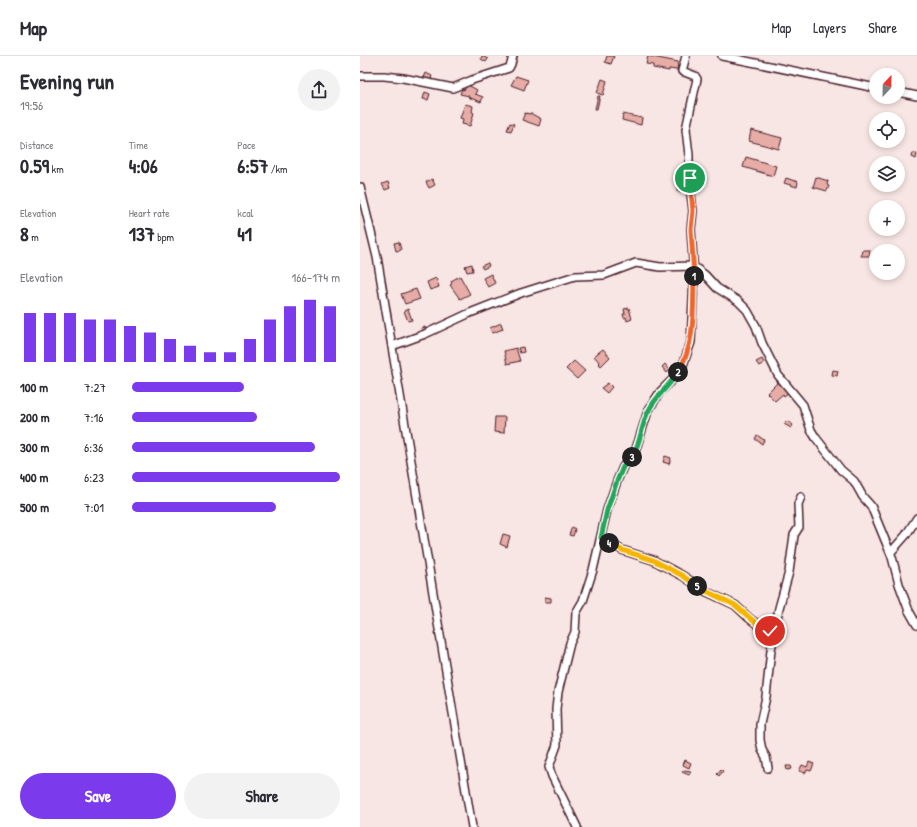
<!DOCTYPE html>
<html lang="en">
<head>
<meta charset="utf-8">
<style>
  body { margin:0; font-family:"Patrick Hand",sans-serif; background:#f2f2f3; color:#2b2b33; height:100vh; display:flex; flex-direction:column; font-size:15px; white-space:nowrap }
  * { box-sizing:border-box; margin:0 }
  p { font-size:13px; color:#7c7c81 }
  .icon { flex:none; width:22px; height:22px; fill:none; stroke:currentColor; stroke-width:2; stroke-linecap:round; stroke-linejoin:round }
  .map { position:relative; flex:1; overflow:hidden }
  .panel { display:flex; flex-direction:column; background:#fff; width:360px }
  .panel>* { flex:none }
  .needle { width:26px; rotate:22deg }
  .buttons { position:absolute; left:509px; top:12px; display:grid; gap:8px }
  .buttons a { display:grid; place-items:center; width:36px; height:36px; border-radius:50%; background:#fff; box-shadow:0 2px 6px #0003; font-size:20px }
  .pin { position:absolute; display:grid; place-items:center; width:34px; height:34px; color:#fff; margin:-17px; border:2px solid #fff; border-radius:50%; box-shadow:0 1px 4px #0007 }
  .km { position:absolute; width:20px; height:20px; margin:-10px; border-radius:50%; background:#222; color:#fff; font-size:11px; line-height:20px; text-align:center }
  .round { display:grid; place-items:center; flex:none; width:42px; height:42px; border-radius:21px; background:#f2f2f3 }
  .headline { display:flex; align-items:center; justify-content:space-between; height:68px; padding:0 20px }
  h1 { font-size:22px; font-weight:700; line-height:30px }
  .stats { display:grid; grid-template-columns:repeat(3,1fr); gap:6px; height:68px; padding:4px 20px }
  .stats div { display:grid; align-content:center }
  .stats b { font-size:20px; font-weight:700 }
  .stats small { font-size:11px; font-weight:400 }
  .stats p { font-size:11px }
  .chart { height:112px; padding:8px 20px }
  .chart p { display:flex; justify-content:space-between }
  .chart svg { width:100%; height:72px; margin-top:4px; stroke:#7c3aed; stroke-width:6 }
  .button { display:flex; gap:8px; margin-top:auto; padding:8px 20px }
  .button a { flex:1; height:46px; border-radius:24px; background:#7c3aed; color:#fff; font-size:16px; font-weight:700; line-height:46px; text-align:center }
  .button a+a { background:#f2f2f3; color:#2b2b33 }
  ul { padding:0 20px; list-style:none; font-size:13px }
  li { display:grid; grid-template-columns:64px 48px 1fr; align-items:center; height:30px }
  li i { height:10px; border-radius:5px; background:#7c3aed }
  header { display:flex; align-items:center; gap:24px; box-sizing:border-box; height:56px; padding:0 20px; background:#fff; border-bottom:1px solid #e1e1e2 }
  header strong { font-size:19px }
  nav { display:flex; gap:22px; margin-inline-start:auto; font-size:14px }
  main { display:flex; flex:1; min-height:0 }
  .map>svg:first-child { display:block }
</style>
</head>
<body>
<header>
<strong>Map</strong>
<nav><a>Map</a><a>Layers</a><a>Share</a></nav>
</header>
<main>
<section class="panel">
<div class="headline"><div><h1>Evening run</h1><p>19:56</p></div><a class="round"><svg class="icon" aria-label="share" viewBox="0 0 24 24"><path d="M12 15V3M7 8l5-5 5 5M5 13v7h14v-7"/></svg></a></div>
<div class="stats">
<div><p>Distance</p><b>0.59<small> km</small></b></div>
<div><p>Time</p><b>4:06</b></div>
<div><p>Pace</p><b>6:57<small> /km</small></b></div>
</div>
<div class="stats">
<div><p>Elevation</p><b>8<small> m</small></b></div>
<div><p>Heart rate</p><b>137<small> bpm</small></b></div>
<div><p>kcal</p><b>41</b></div>
</div>
<div class="chart"><p><span>Elevation</span>166–174 m</p>
<svg viewBox="0 0 160 44" preserveAspectRatio="none"><path d="M5 44V14M15 44V14M25 44V14M35 44V18M45 44V18M55 44V22M65 44V26M75 44V30M85 44V34M95 44V38M105 44V38M115 44V30M125 44V18M135 44V10M145 44V6M155 44V10"/></svg>
</div>
<ul>
<li><b>100 m</b>7:27<i style="width:54%"></i></li>
<li><b>200 m</b>7:16<i style="width:60%"></i></li>
<li><b>300 m</b>6:36<i style="width:88%"></i></li>
<li><b>400 m</b>6:23<i style="width:100%"></i></li>
<li><b>500 m</b>7:01<i style="width:69%"></i></li>
</ul>
<div class="button"><a>Save</a><a>Share</a></div>
</section>
<div class="map">
<svg width="557" height="771" viewBox="0 0 557 771">
  <rect width="100%" height="100%" fill="#f8e6e4"/>
  <filter id="ink" filterUnits="userSpaceOnUse"><feTurbulence type="fractalNoise" baseFrequency=".025" numOctaves="2"/><feDisplacementMap in="SourceGraphic" scale="8" xChannelSelector="R" yChannelSelector="G"/><feConvolveMatrix kernelMatrix="1 2 1 2 8 2 1 2 1" color-interpolation-filters="sRGB"/></filter>
  <g filter="url(#ink)">
    <!-- building -->
    <g fill="#e7aca5" stroke="#4a1f2b">
      <polygon points="122,0 128,3 126,6 121,3"/>
      <polygon points="247,0 254,0 251,8 245,6"/>
      <polygon points="288,0 318,6 317,14 309,13 309,15 293,12 293,9 286,8"/>
      <polygon points="66,17 72,20 70,26 63,24"/>
      <polygon points="156,20 168,24 164,34 151,29"/>
      <polygon points="242,23 247,25 243,39 237,37"/>
      <polygon points="108,29 117,34 115,38 123,41 121,46 108,41 109,40 100,38 102,33 104,34"/>
      <polygon points="65,36 70,38 68,44 63,43"/>
      <polygon points="238,40 240,40 237,53 235,53"/>
      <polygon points="105,48 113,50 112,56 114,57 110,70 102,68 103,63 100,62"/>
      <polygon points="165,57 170,58 170,57 181,63 179,70 162,64"/>
      <polygon points="263,58 282,62 281,69 262,64"/>
      <polygon points="150,67 154,68 151,75 147,74"/>
      <polygon points="391,74 422,82 419,93 389,85"/>
      <polygon points="553,97 557,98 556,103 552,101"/>
      <polygon points="386,101 416,110 413,120 383,111"/>
      <polygon points="456,121 468,125 467,129 469,130 467,135 453,131"/>
      <polygon points="426,122 438,126 437,131 424,127"/>
      <polygon points="72,123 75,129 69,132 66,126"/>
      <polygon points="28,126 30,132 25,134 22,128"/>
      <polygon points="319,129 322,130 321,136 317,135"/>
      <polygon points="39,186 41,194 36,195 34,187"/>
      <polygon points="502,194 510,194 509,200 501,200"/>
      <polygon points="128,207 129,210 123,213 121,210"/>
      <polygon points="112,208 113,215 107,216 105,210"/>
      <polygon points="131,218 135,227 128,231 123,222"/>
      <polygon points="100,220 110,238 100,243 90,229 92,228 91,225"/>
      <polygon points="76,222 79,231 70,234 67,226"/>
      <polygon points="56,233 60,243 45,248 41,238"/>
      <polygon points="269,252 272,263 267,265 266,261 264,262 263,258 265,258 264,253"/>
      <polygon points="48,253 52,264 48,265 44,255"/>
      <polygon points="141,267 143,273 132,277 130,272"/>
      <polygon points="65,271 66,274 62,276 61,272"/>
      <polygon points="163,291 164,296 160,297 158,292"/>
      <polygon points="156,292 160,305 147,308 144,295"/>
      <polygon points="243,293 250,301 241,310 239,308 240,307 234,300"/>
      <polygon points="402,303 404,307 399,310 396,306"/>
      <polygon points="214,305 225,315 217,323 206,313"/>
      <polygon points="305,308 310,314 307,317 302,311"/>
      <polygon points="473,314 478,315 477,320 472,319"/>
      <polygon points="418,326 428,337 424,340 423,338 415,345 407,337"/>
      <polygon points="248,327 252,331 247,337 241,332"/>
      <polygon points="135,361 145,361 144,377 134,376"/>
      <polygon points="427,365 433,369 431,372 424,368"/>
      <polygon points="397,379 404,384 402,388 395,383"/>
      <polygon points="305,400 311,402 309,408 303,406"/>
      <polygon points="212,471 215,473 213,480 209,479"/>
      <polygon points="143,478 150,480 147,491 140,488"/>
      <polygon points="185,541 191,542 191,546 185,546"/>
      <polygon points="325,704 331,707 329,712 323,709"/>
      <polygon points="449,706 454,708 451,715 447,714 445,717 439,715 442,709 447,711"/>
      <polygon points="426,710 431,710 432,713 427,714"/>
      <polygon points="361,713 363,715 359,720 357,718"/>
      <polygon points="324,714 331,715 329,719 322,716"/>
    </g>
    <g fill="none" stroke-linecap="round" stroke-linejoin="round">
      <!-- minor casing -->
      <g stroke="#4a1f2b" stroke-width="10">
        <g id="minor">
          <polyline points="362,0 516,32"/>
          <polyline points="0,20 24,20 43,22 93,32 112,24 149,12 151,8 153,0"/>
          <polyline points="538,36 557,40"/>
          <polyline points="0,131 17,201 112,771"/>
          <polyline points="32,290 65,278 110,257 161,237 215,220 244,219 276,207 300,211 333,210 345,219 357,232 378,245 387,254 396,270 402,287 418,319 443,349 451,374 456,382 481,414 494,425 503,441 511,450 532,501 539,528 549,555 557,569"/>
          <polyline points="241,482 262,494 293,504 323,520 347,536 375,549 389,562 397,568 410,575 415,580"/>
          <polyline points="531,496 546,479 557,462"/>
          <polyline points="408,712 406,701 402,694 400,684 400,668 406,641 411,594 419,552 429,516 434,479 439,471 438,448 441,441"/>
          <polyline points="217,771 192,720 189,711 197,689 196,653 198,636 210,587 215,576 216,557 223,545 233,514 247,454 257,425 263,411 273,399 276,393 288,355 300,336 315,321 323,309 331,286 334,220 331,173 333,155 329,122 329,99 326,73 337,23 335,20 322,15 326,0"/>
        </g>
      </g>
      <!-- minor -->
      <use href="#minor" stroke="#fff" stroke-width="7"/>
    </g>
  </g>
  <g fill="none" stroke-linecap="round" stroke-linejoin="round" filter="url(#ink)">
    <!-- split-1 casing -->
    <g stroke="#fff" stroke-width="8">
      <polyline id="split-1" points="330,122 333,155 331,173 334,220"/>
    </g>
    <!-- split-2 casing -->
    <g stroke="#fff" stroke-width="8">
      <path id="split-2" d="M 318,316 C 336,288 333,252 334,220"/>
    </g>
    <!-- split-3 casing -->
    <g stroke="#fff" stroke-width="8">
      <path id="split-3" d="M 272,401 C 281,387 281,370 288,356 C 295,340 310,330 318,316"/>
    </g>
    <!-- split-4 casing -->
    <g stroke="#fff" stroke-width="8">
      <polyline id="split-4" points="249,487 241,482 247,454 257,425 263,411 272,401"/>
    </g>
    <!-- split-5 casing -->
    <g stroke="#fff" stroke-width="8">
      <polyline id="split-5" points="249,487 262,494 293,504 323,520 337,530"/>
    </g>
    <!-- split-6 casing -->
    <g stroke="#fff" stroke-width="8">
      <polyline id="split-6" points="337,530 348,536 375,549 397,568 410,575"/>
    </g>
    <!-- split-1 -->
    <use href="#split-1" stroke="#f0652b" stroke-width="5"/>
    <!-- split-2 -->
    <use href="#split-2" stroke="#f0652b" stroke-width="5"/>
    <!-- split-3 -->
    <use href="#split-3" stroke="#22a559" stroke-width="5"/>
    <!-- split-4 -->
    <use href="#split-4" stroke="#22a559" stroke-width="5"/>
    <!-- split-5 -->
    <use href="#split-5" stroke="#f5b400" stroke-width="5"/>
    <!-- split-6 -->
    <use href="#split-6" stroke="#f5b400" stroke-width="5"/>
  </g>
</svg>
<div class="buttons">
<a><svg class="needle" viewBox="-14 -14 28 28"><path d="M0-13l5 13h-10z" fill="#e53935"/><path d="M0 13l5-13h-10z" fill="#7c7c81"/></svg></a>
<a><svg class="icon" aria-label="locate" viewBox="0 0 24 24"><circle cx="12" cy="12" r="6"/><path d="M12 2v4M12 18v4M2 12h4M18 12h4"/></svg></a>
<a><svg class="icon" aria-label="layers" viewBox="0 0 24 24"><path d="M12 4l9 5-9 5-9-5zM3 14l9 5 9-5"/></svg></a>
<a>+</a>
<a>−</a>
</div>
<div class="pin" style="left:330px;top:122px;background:#1e9e55"><svg class="icon" aria-label="arrive" viewBox="0 0 24 24"><path d="M6 21V4h12l-3 4 3 4H6"/></svg></div>
<div class="pin" style="left:410px;top:575px;background:#d93025"><svg class="icon" aria-label="check" viewBox="0 0 24 24"><path d="M5 12l5 5 9-10"/></svg></div>
<b class="km" style="left:334px;top:220px">1</b>
<b class="km" style="left:318px;top:316px">2</b>
<b class="km" style="left:272px;top:401px">3</b>
<b class="km" style="left:249px;top:487px">4</b>
<b class="km" style="left:337px;top:530px">5</b>
</div>
</main>
</body>
</html>
